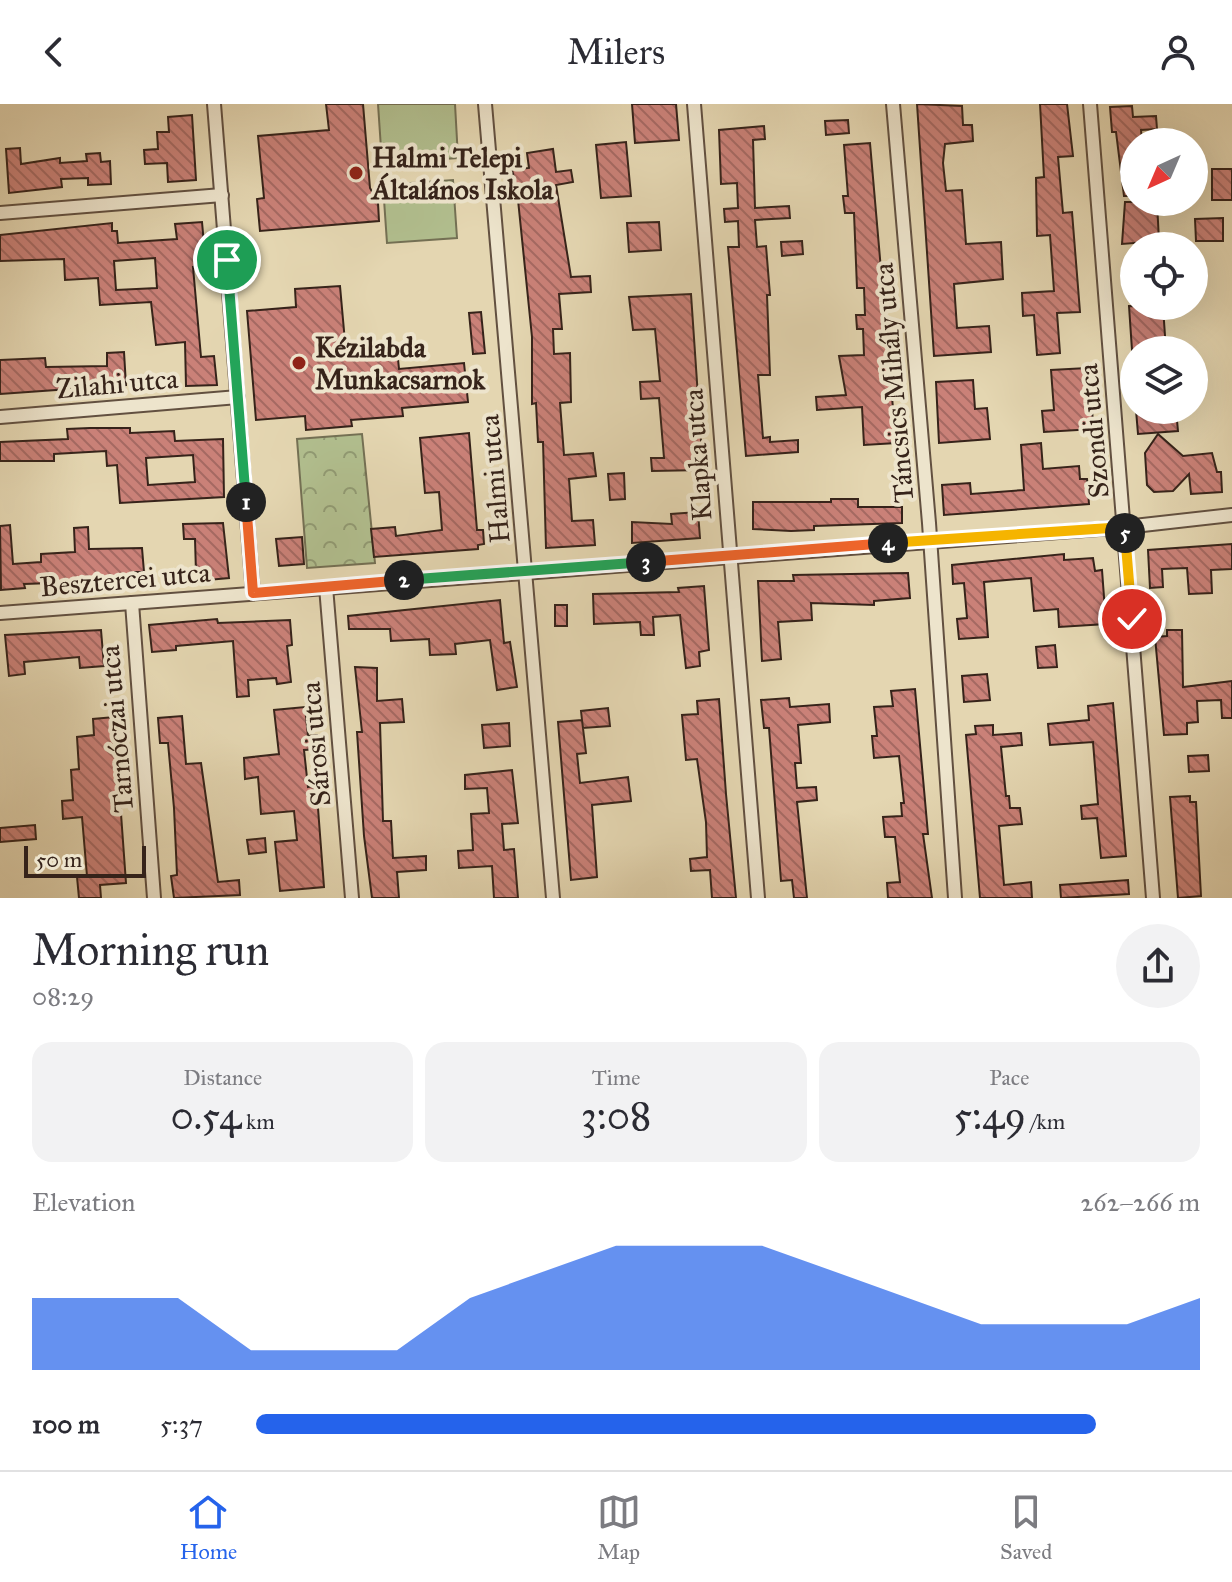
<!DOCTYPE html>
<html lang="en">
<head>
<meta charset="utf-8">
<style>
  body { margin:0; font-family:"IM FELL Great Primer",serif; background:#f2f2f3; color:#2b2b33; height:100vh; display:flex; flex-direction:column; font-size:30px; white-space:nowrap }
  * { box-sizing:border-box; margin:0 }
  p { font-size:26px; color:#7c7c81 }
  .icon { flex:none; width:44px; height:44px; fill:none; stroke:currentColor; stroke-width:2; stroke-linecap:round; stroke-linejoin:round }
  .map { position:relative; height:794px; overflow:hidden }
  .side { display:flex; flex-direction:column; background:#fff; flex:1 }
  .side>* { flex:none }
  .needle { width:52px; rotate:224deg }
  .controls { position:absolute; left:1120px; top:24px; display:grid; gap:16px }
  .controls a { display:grid; place-items:center; width:88px; height:88px; border-radius:50%; background:#fff; box-shadow:0 8px 32px #0002; font-size:40px }
  .scale { position:absolute; left:24px; bottom:20px; width:122px; box-sizing:border-box; padding-left:8px; border:4px solid #36231a; border-top:0; font-size:22px; line-height:28px; white-space:nowrap; color:#36231a; -webkit-text-stroke:6px #ede4cc; paint-order:stroke }
  .pin { position:absolute; display:grid; place-items:center; width:68px; height:68px; color:#fff; margin:-34px; border:4px solid #fff; border-radius:50%; box-shadow:0 2px 8px #0007 }
  .km { position:absolute; width:40px; height:40px; margin:-20px; border-radius:50%; background:#222; color:#fff; font-size:22px; line-height:40px; text-align:center }
  .round { display:grid; place-items:center; flex:none; width:84px; height:84px; border-radius:42px; background:#f2f2f3 }
  .head { display:flex; align-items:center; justify-content:space-between; height:136px; padding:0 32px }
  h1 { font-size:44px; font-weight:600; line-height:60px }
  .metrics { display:grid; grid-template-columns:repeat(3,1fr); gap:12px; height:136px; padding:8px 32px }
  .metrics div { display:grid; align-content:center; border-radius:20px; background:#f2f2f3; text-align:center }
  .metrics b { font-size:40px; font-weight:600 }
  .metrics small { font-size:22px; font-weight:400 }
  .metrics p { font-size:22px }
  .chart { height:224px; padding:16px 32px }
  .chart p { display:flex; justify-content:space-between }
  .chart svg { width:100%; height:144px; margin-top:8px; fill:#2563eb; opacity:.7 }
  ul { padding:0 32px; list-style:none; font-size:26px }
  li { display:grid; grid-template-columns:128px 96px 1fr; align-items:center; height:60px }
  li i { height:20px; border-radius:10px; background:#2563eb }
  header { display:flex; justify-content:space-between; align-items:center; height:104px; padding:0 32px; background:#fff; font-size:36px; font-weight:600 }
  .menu { display:flex; justify-content:space-around; align-items:center; height:112px; border-top:2px solid #e1e1e2; background:#fff; font-size:22px; color:#7c7c81 }
  .menu a { display:grid; justify-items:center; gap:4px }
  .menu .selected { color:#2563eb }
  .map>svg:first-child { display:block }
</style>
</head>
<body>
<header><svg class="icon" aria-label="back" viewBox="0 0 24 24"><path d="M15 5l-7 7 7 7"/></svg>Milers<svg class="icon" aria-label="person" viewBox="0 0 24 24"><circle cx="12" cy="8" r="4"/><path d="M4 21q1-7 8-7t8 7"/></svg></header>
<div class="map">
<svg width="1232" height="794" viewBox="0 0 1232 794">
  <defs>
    <pattern id="park-crowns" width="20" height="18" patternUnits="userSpaceOnUse" patternTransform="scale(2)"><rect width="20" height="18" fill="#b1be8e"/><path d="M2 6a3 3 0 1 1 6 0M12 15a3 3 0 1 1 6 0" fill="none" stroke="#919a73"/></pattern>
    <pattern id="building-back-hatch" width="6" height="6" patternUnits="userSpaceOnUse" patternTransform="scale(2)"><rect width="6" height="6" fill="#ca8178"/><path d="M-1 5l2 2M0 0l6 6M5-1l2 2" fill="none" stroke="#a56962"/></pattern>
  </defs>
  <rect width="100%" height="100%" fill="#e4d6b1"/>
  <filter id="stains"><feTurbulence type="fractalNoise" baseFrequency=".0025" numOctaves="4"/><feColorMatrix values="0 0 0 0 .2 0 0 0 0 .09 0 0 0 0 .02 0 0 0 .5 -.17"/></filter>
  <radialGradient id="worn" r=".72"><stop offset=".6" stop-color="#630" stop-opacity="0"/><stop offset="1" stop-color="#630" stop-opacity=".3"/></radialGradient>
  <!-- grass -->
  <g fill="#b1be8e" stroke="#747054" stroke-width="2">
    <polygon points="378,0 455,0 458,54 382,59"/>
    <polygon points="453,76 457,134 387,139 383,81"/>
  </g>
  <!-- park -->
  <polygon fill="url(#park-crowns)" stroke="#747054" stroke-width="2" points="362,330 375,459 307,464 297,335"/>
  <!-- building -->
  <g fill="url(#building-back-hatch)" stroke="#36231a" stroke-width="2" fill-rule="evenodd">
    <polygon points="326,0 363,0 370,84 378,99 379,117 260,127 257,95 264,94 258,32 329,26"/>
    <polygon points="632,0 676,0 679,36 635,39"/>
    <polygon points="917,0 962,2 963,21 972,21 973,37 945,40 943,59 946,87 962,86 966,140 1001,138 1003,175 954,180 957,224 989,222 991,248 934,252"/>
    <polygon points="1040,0 1067,0 1073,52 1058,53 1063,109 1072,108 1080,208 1057,209 1060,249 1037,251 1034,211 1023,212 1022,189 1054,187 1050,131 1037,132 1036,74 1044,73"/>
    <polygon points="1132,2 1133,13 1156,12 1157,25 1141,26 1142,38 1134,38 1134,92 1124,92 1116,28 1112,28 1110,3"/>
    <polygon points="192,11 196,76 168,78 167,59 145,60 144,46 158,45 157,28 169,28 168,13"/>
    <polygon points="848,16 849,29 826,31 825,17"/>
    <polygon points="764,22 765,35 753,36 755,104 789,102 790,114 755,116 757,143 766,142 770,191 767,191 770,271 758,271 763,334 770,333 770,338 798,336 798,348 746,352 728,143 739,143 738,117 725,118 724,105 738,104 737,79 721,80 719,26"/>
    <polygon points="626,38 631,92 601,94 596,41"/>
    <polygon points="870,39 896,339 864,341 862,303 817,306 816,293 846,291 839,252 864,251 863,225 857,225 856,211 865,211 864,184 857,184 854,109 845,109 843,92 848,92 844,41"/>
    <polygon points="20,44 21,60 60,54 60,59 87,57 86,50 100,49 101,58 110,57 111,80 88,81 88,74 61,75 62,83 9,89 6,45"/>
    <polygon points="553,45 556,68 571,66 573,78 556,81 571,173 590,172 591,188 559,190 562,225 553,225 554,250 570,249 571,298 560,299 564,351 593,349 596,372 569,375 572,417 593,416 595,441 546,444 543,338 538,338 536,299 532,300 532,233 517,86 512,66 529,64 527,49"/>
    <rect x="1212" y="65" width="20" height="31"/>
    <polygon points="1125,98 1157,98 1159,137 1122,140"/>
    <polygon points="1223,114 1223,137 1196,137 1195,115"/>
    <path d="M 202,118 L 206,162 L 193,163 L 201,253 L 214,252 L 217,281 L 186,282 L 185,238 L 156,241 L 151,198 L 100,201 L 98,174 L 65,176 L 64,155 L 0,157 L 0,131 L 112,119 L 112,127 L 117,127 L 118,139 L 177,135 L 175,120 ZM 155,154 L 157,184 L 116,186 L 114,157 Z"/>
    <polygon points="659,118 661,146 629,148 627,119"/>
    <polygon points="802,137 803,150 782,152 781,138"/>
    <polygon points="340,182 346,249 397,245 399,265 464,259 468,298 402,304 403,312 351,316 352,322 306,326 305,312 256,316 247,207 296,203 295,185"/>
    <polygon points="691,190 703,366 652,367 651,354 664,354 659,294 641,295 640,278 660,277 655,225 633,226 629,193"/>
    <polygon points="1129,202 1163,203 1166,246 1132,246"/>
    <polygon points="481,208 485,249 473,250 469,209"/>
    <polygon points="124,248 126,281 0,290 0,256 45,254 46,263 107,262 107,249"/>
    <polygon points="1087,264 1094,325 1044,328 1042,307 1054,306 1051,266"/>
    <polygon points="973,276 975,305 987,304 990,335 939,339 936,278"/>
    <polygon points="1136,306 1176,306 1178,327 1138,330"/>
    <path d="M 90,324 L 130,324 L 130,329 L 174,327 L 175,337 L 223,335 L 224,393 L 120,399 L 117,361 L 107,362 L 106,347 L 54,350 L 54,357 L 0,357 L 0,338 L 68,335 L 67,325 ZM 193,351 L 195,378 L 148,381 L 146,354 Z"/>
    <polygon points="469,329 477,426 483,426 484,440 478,441 478,445 374,453 371,425 395,423 396,432 442,426 439,388 425,389 420,334"/>
    <polygon points="1158,330 1183,352 1212,349 1217,368 1221,368 1222,388 1191,390 1189,370 1173,387 1154,388 1147,381 1145,349"/>
    <polygon points="1041,339 1043,365 1079,362 1080,375 1087,375 1089,400 944,411 942,381 970,379 971,390 1024,386 1021,341"/>
    <polygon points="624,369 625,395 610,396 608,370"/>
    <polygon points="831,395 858,395 858,403 902,403 902,419 814,422 814,426 791,427 753,425 753,398 831,398"/>
    <polygon points="698,408 700,434 632,439 632,418 672,420 671,410"/>
    <polygon points="223,419 229,474 208,476 208,467 196,469 195,435 184,435 183,420"/>
    <polygon points="10,421 13,460 41,458 41,450 75,448 74,424 88,423 89,445 142,444 144,468 135,468 136,476 24,480 25,484 1,486 0,422"/>
    <polygon points="302,433 304,460 279,462 276,435"/>
    <polygon points="1232,440 1232,465 1211,466 1212,489 1189,490 1187,464 1162,465 1163,483 1150,484 1148,446"/>
    <polygon points="1064,450 1064,456 1093,454 1095,467 1102,466 1106,520 1059,523 1058,505 1034,507 1031,474 984,478 988,533 959,535 957,515 967,514 964,479 953,480 952,461"/>
    <polygon points="908,469 910,494 874,497 874,501 811,499 812,516 778,518 781,555 762,557 758,477 794,477 793,471"/>
    <polygon points="704,482 709,546 699,548 700,562 686,564 680,511 653,513 654,531 641,531 640,518 594,520 593,490 679,488 678,484"/>
    <polygon points="500,496 504,539 510,538 517,583 497,586 490,536 455,540 456,550 430,551 429,535 391,537 390,525 349,525 348,512"/>
    <rect x="555" y="501" width="12" height="21"/>
    <polygon points="217,515 218,519 290,516 292,541 287,542 291,578 277,580 276,574 248,576 249,592 237,593 233,537 176,542 176,546 152,548 149,521"/>
    <polygon points="101,526 104,562 80,564 79,553 24,558 25,570 9,572 5,531"/>
    <polygon points="1167,526 1182,526 1183,583 1232,577 1232,614 1222,614 1221,596 1197,597 1198,618 1187,619 1187,630 1164,631 1155,533 1167,532"/>
    <polygon points="1055,541 1057,563 1038,564 1036,543"/>
    <polygon points="355,563 377,564 377,597 402,595 404,618 380,619 383,717 391,717 393,754 426,752 426,766 397,768 399,794 372,794 364,732 357,628 362,628"/>
    <polygon points="987,570 990,596 964,598 962,572"/>
    <polygon points="915,585 928,730 923,730 932,794 888,794 887,779 900,778 895,733 885,733 883,713 902,712 901,699 904,699 899,652 874,654 872,632 877,632 874,603 893,602 891,587"/>
    <polygon points="789,594 790,603 829,600 830,618 798,621 801,659 795,659 797,684 816,683 817,696 797,698 807,794 794,794 792,776 781,777 769,624 764,624 761,596"/>
    <polygon points="719,595 726,690 736,794 712,794 710,766 691,767 690,755 707,753 706,718 697,655 686,656 682,611 698,610 697,597"/>
    <polygon points="1113,599 1126,752 1101,754 1097,714 1082,715 1081,702 1098,700 1093,638 1050,641 1048,620 1089,616 1088,602"/>
    <polygon points="305,603 308,632 317,631 318,645 304,646 308,683 313,682 317,691 324,783 280,787 275,738 297,736 294,707 261,710 258,673 245,675 244,654 279,650 274,606"/>
    <polygon points="608,604 610,622 583,624 582,616 586,649 577,650 580,679 628,673 631,697 592,701 597,773 571,776 558,618 582,616 581,607"/>
    <polygon points="182,612 186,660 201,659 218,778 239,776 240,791 174,794 171,772 177,771 174,704 168,639 160,639 158,614"/>
    <polygon points="114,613 126,779 100,781 101,794 79,794 77,773 87,772 82,713 63,715 62,697 73,696 71,666 79,665 77,633 94,631 93,615"/>
    <polygon points="509,619 510,642 484,644 482,621"/>
    <polygon points="993,621 993,631 1021,629 1022,641 1001,643 1006,692 1009,692 1010,704 1020,704 1022,720 999,722 1004,781 1031,778 1032,794 980,794 966,631 976,630 975,622"/>
    <polygon points="1208,651 1209,667 1189,668 1188,652"/>
    <polygon points="512,666 518,719 502,720 504,746 514,745 518,794 494,794 492,762 459,764 458,747 473,746 471,710 489,709 487,684 465,685 465,671"/>
    <polygon points="1190,692 1190,698 1196,698 1201,792 1178,794 1170,693"/>
    <polygon points="35,721 36,735 0,738 0,724"/>
    <polygon points="265,734 266,748 249,750 247,736"/>
    <polygon points="1128,776 1129,790 1061,794 1060,781"/>
  </g>
  <g fill="none" stroke-linecap="round" stroke-linejoin="round">
    <!-- street casing -->
    <g stroke="#625040" stroke-width="16">
      <g id="street">
        <polyline points="214,0 253,489"/>
        <polyline points="485,0 553,794"/>
        <polyline points="694,0 758,794"/>
        <polyline points="893,0 929,419 955,794"/>
        <polyline points="1090,0 1153,794"/>
        <polyline points="0,109 222,91"/>
        <polyline points="0,313 238,293"/>
        <polyline points="326,483 352,794"/>
        <polyline points="132,499 154,794"/>
        <polyline points="0,509 1125,423 1232,411"/>
      </g>
    </g>
    <!-- street -->
    <use href="#street" stroke="#ede4cc" stroke-width="12"/>
  </g>
  <g fill="none" stroke-linecap="round" stroke-linejoin="round">
    <!-- split-1 casing -->
    <g stroke="#fff" stroke-width="16">
      <polyline id="split-1" points="227,156 246,398"/>
    </g>
    <!-- split-2 casing -->
    <g stroke="#fff" stroke-width="16">
      <polyline id="split-2" points="246,398 253,489 404,476"/>
    </g>
    <!-- split-3 casing -->
    <g stroke="#fff" stroke-width="16">
      <polyline id="split-3" points="404,476 646,458"/>
    </g>
    <!-- split-4 casing -->
    <g stroke="#fff" stroke-width="16">
      <polyline id="split-4" points="646,458 888,439"/>
    </g>
    <!-- split-5 casing -->
    <g stroke="#fff" stroke-width="16">
      <polyline id="split-5" points="888,439 1125,423 1125,429"/>
    </g>
    <!-- split-6 casing -->
    <g stroke="#fff" stroke-width="16">
      <polyline id="split-6" points="1125,429 1132,515"/>
    </g>
    <!-- split-1 -->
    <use href="#split-1" stroke="#22a559" stroke-width="10"/>
    <!-- split-2 -->
    <use href="#split-2" stroke="#f0652b" stroke-width="10"/>
    <!-- split-3 -->
    <use href="#split-3" stroke="#22a559" stroke-width="10"/>
    <!-- split-4 -->
    <use href="#split-4" stroke="#f0652b" stroke-width="10"/>
    <!-- split-5 -->
    <use href="#split-5" stroke="#f5b400" stroke-width="10"/>
    <!-- split-6 -->
    <use href="#split-6" stroke="#f5b400" stroke-width="10"/>
  </g>
  <!-- markers -->
  <g fill="#8f2418" stroke="#ede4cc" stroke-width="3">
    <circle cx="356" cy="69" r="8"/>
    <circle cx="299" cy="259" r="8"/>
  </g>
  <g text-anchor="middle" stroke-width="8" stroke-linejoin="round" paint-order="stroke">
    <!-- poi labels -->
    <g font-size="28" font-weight="bold" fill="#36231a" stroke="#ede4cc" text-anchor="start">
      <text x="372" y="63">Halmi Telepi<tspan x="372" dy="32">Általános Iskola</tspan></text>
      <text x="315" y="253">Kézilabda<tspan x="315" dy="32">Munkacsarnok</tspan></text>
    </g>
    <!-- street labels -->
    <g font-size="28" fill="#36231a" stroke="#ede4cc">
      <text transform="translate(117 279) rotate(-5)" y="10">Zilahi utca</text>
      <text transform="translate(893 279) rotate(-95)" y="10">Táncsics Mihály utca</text>
      <text transform="translate(1093 327) rotate(-95)" y="10">Szondi utca</text>
      <text transform="translate(697 351) rotate(-94)" y="10">Klapka utca</text>
      <text transform="translate(494 375) rotate(-95)" y="10">Halmi utca</text>
      <text transform="translate(125 475) rotate(-5)" y="10">Besztercei utca</text>
      <text transform="translate(116 625) rotate(-95)" y="10">Tarnóczai utca</text>
      <text transform="translate(315 640) rotate(-95)" y="10">Sárosi utca</text>
    </g>
  </g>
  <rect width="100%" height="100%" filter="url(#stains)"/>
  <rect width="100%" height="100%" fill="url(#worn)"/>
</svg>
<div class="controls">
<a><svg class="needle" viewBox="-14 -14 28 28"><path d="M0-13l5 13h-10z" fill="#e53935"/><path d="M0 13l5-13h-10z" fill="#7c7c81"/></svg></a>
<a><svg class="icon" aria-label="locate" viewBox="0 0 24 24"><circle cx="12" cy="12" r="6"/><path d="M12 2v4M12 18v4M2 12h4M18 12h4"/></svg></a>
<a><svg class="icon" aria-label="layers" viewBox="0 0 24 24"><path d="M12 4l9 5-9 5-9-5zM3 14l9 5 9-5"/></svg></a>
</div>
<div class="scale">50 m</div>
<div class="pin" style="left:227px;top:156px;background:#1e9e55"><svg class="icon" aria-label="arrive" viewBox="0 0 24 24"><path d="M6 21V4h12l-3 4 3 4H6"/></svg></div>
<div class="pin" style="left:1132px;top:515px;background:#d93025"><svg class="icon" aria-label="check" viewBox="0 0 24 24"><path d="M5 12l5 5 9-10"/></svg></div>
<b class="km" style="left:246px;top:398px">1</b>
<b class="km" style="left:404px;top:476px">2</b>
<b class="km" style="left:646px;top:458px">3</b>
<b class="km" style="left:888px;top:439px">4</b>
<b class="km" style="left:1125px;top:429px">5</b>
</div>
<section class="side">
<div class="head"><div><h1>Morning run</h1><p>08:29</p></div><a class="round"><svg class="icon" aria-label="share" viewBox="0 0 24 24"><path d="M12 15V3M7 8l5-5 5 5M5 13v7h14v-7"/></svg></a></div>
<div class="metrics">
<div><p>Distance</p><b>0.54<small> km</small></b></div>
<div><p>Time</p><b>3:08</b></div>
<div><p>Pace</p><b>5:49<small> /km</small></b></div>
</div>
<div class="chart"><p><span>Elevation</span>262–266 m</p>
<svg viewBox="0 0 160 44" preserveAspectRatio="none"><path d="M0 44V22L10 22L20 22L30 38L40 38L50 38L60 22L70 14L80 6L90 6L100 6L110 14L120 22L130 30L140 30L150 30L160 22V44z"/></svg>
</div>
<ul>
<li><b>100 m</b>5:37<i style="width:89%"></i></li>
</ul>
</section>
<nav class="menu">
<a class="selected"><svg class="icon" aria-label="home" viewBox="0 0 24 24"><path d="M3 11l9-7 9 7M6 9v11h12V9"/></svg>Home</a>
<a><svg class="icon" aria-label="map" viewBox="0 0 24 24"><path d="M3 6l6-2 6 2 6-2v14l-6 2-6-2-6 2zM9 4v14M15 6v14"/></svg>Map</a>
<a><svg class="icon" aria-label="saved" viewBox="0 0 24 24"><path d="M7 4h10v16l-5-4-5 4z"/></svg>Saved</a>
</nav>
</body>
</html>
